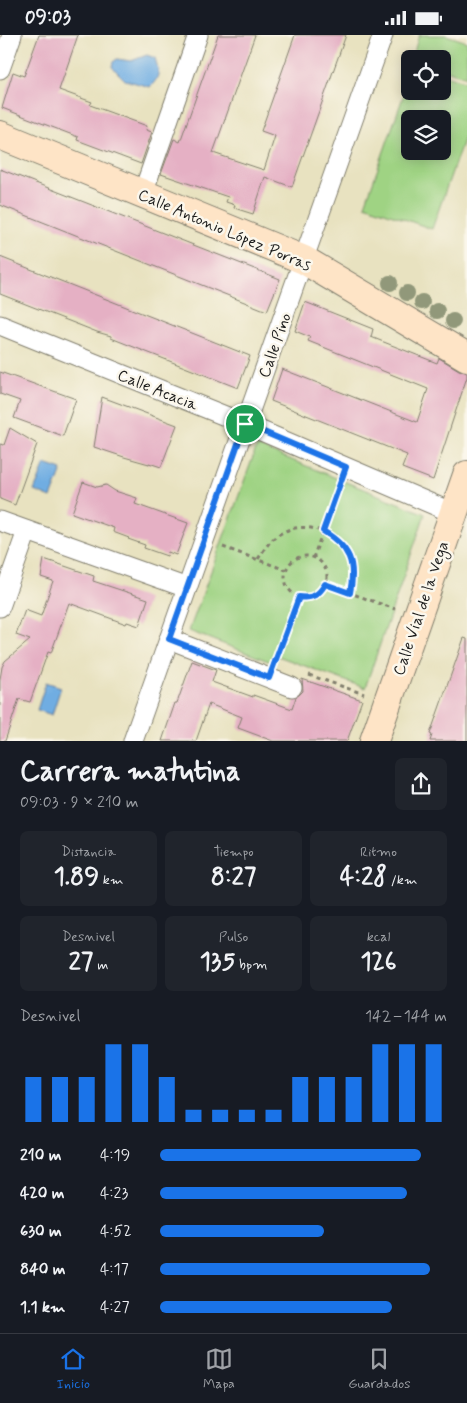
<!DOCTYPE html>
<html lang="es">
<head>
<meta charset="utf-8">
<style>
  body { margin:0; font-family:Mynerve,sans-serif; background:#20242c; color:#f1f3f6; height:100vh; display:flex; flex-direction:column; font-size:19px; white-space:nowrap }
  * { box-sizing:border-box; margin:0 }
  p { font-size:16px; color:#9ea1a6 }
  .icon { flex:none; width:28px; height:28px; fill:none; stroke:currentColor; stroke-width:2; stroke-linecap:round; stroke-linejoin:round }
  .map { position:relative; height:706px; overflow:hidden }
  .sheet { display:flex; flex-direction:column; background:#171b24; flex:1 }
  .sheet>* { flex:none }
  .controls { position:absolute; left:401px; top:15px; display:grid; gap:10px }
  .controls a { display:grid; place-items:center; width:50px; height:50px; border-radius:8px; background:#171b24; box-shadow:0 2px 12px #0003; font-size:25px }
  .pin { position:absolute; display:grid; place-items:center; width:42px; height:42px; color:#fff; margin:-21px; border:2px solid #fff; border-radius:50%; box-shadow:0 1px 5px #0007 }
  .round { display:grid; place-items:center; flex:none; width:52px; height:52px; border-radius:8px; background:#20242c }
  .overview { display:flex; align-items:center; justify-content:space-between; height:85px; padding:0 20px }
  h1 { font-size:28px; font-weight:700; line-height:38px }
  .metrics { display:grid; grid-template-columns:repeat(3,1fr); gap:8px; height:85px; padding:5px 20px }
  .metrics div { display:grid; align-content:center; border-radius:8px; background:#20242c; text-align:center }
  .metrics b { font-size:25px; font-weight:700 }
  .metrics small { font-size:14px; font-weight:400 }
  .metrics p { font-size:14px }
  .chart { height:140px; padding:10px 20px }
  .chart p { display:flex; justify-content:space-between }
  .chart svg { width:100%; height:90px; margin-top:5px; stroke:#1a73e8; stroke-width:6 }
  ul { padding:0 20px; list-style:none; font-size:16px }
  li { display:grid; grid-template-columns:80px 60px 1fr; align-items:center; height:38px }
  li i { height:12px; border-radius:6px; background:#1a73e8 }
  .status { display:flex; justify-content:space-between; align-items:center; height:35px; padding:0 25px; background:#171b24; direction:ltr }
  .status svg { height:14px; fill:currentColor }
  .tab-bar { display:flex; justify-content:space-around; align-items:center; height:70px; border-top:1px solid #363941; background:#171b24; font-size:14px; color:#9ea1a6 }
  .tab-bar a { display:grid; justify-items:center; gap:2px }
  .tab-bar .active { color:#1a73e8 }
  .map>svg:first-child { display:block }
</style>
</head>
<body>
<div class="status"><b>09:03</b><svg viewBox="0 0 49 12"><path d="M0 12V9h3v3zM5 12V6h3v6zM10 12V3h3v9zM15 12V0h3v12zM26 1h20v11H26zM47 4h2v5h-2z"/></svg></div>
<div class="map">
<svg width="467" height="706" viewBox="0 0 467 706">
  <rect width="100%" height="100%" fill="#fbf7ec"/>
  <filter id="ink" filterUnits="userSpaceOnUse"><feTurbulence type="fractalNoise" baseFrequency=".02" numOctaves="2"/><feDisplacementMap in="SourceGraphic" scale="10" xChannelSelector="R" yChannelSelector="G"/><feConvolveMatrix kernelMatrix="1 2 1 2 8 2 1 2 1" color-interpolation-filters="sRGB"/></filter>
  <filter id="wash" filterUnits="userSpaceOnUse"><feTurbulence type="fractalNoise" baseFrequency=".0096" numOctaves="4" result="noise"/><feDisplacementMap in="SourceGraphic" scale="20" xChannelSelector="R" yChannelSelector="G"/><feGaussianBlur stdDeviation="1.12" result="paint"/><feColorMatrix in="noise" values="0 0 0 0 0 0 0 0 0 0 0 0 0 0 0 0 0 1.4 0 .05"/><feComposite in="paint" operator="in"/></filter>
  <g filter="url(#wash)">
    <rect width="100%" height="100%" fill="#e8e2c0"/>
    <!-- green -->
    <g fill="#9fd383" stroke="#5e7850" fill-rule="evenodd">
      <polygon points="419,0 446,0 467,7 467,42 443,34 442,24 412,24"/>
      <path d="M 443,39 L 467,47 L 467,94 L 432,194 L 365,170 L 410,42 L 410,56 L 442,56 ZM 410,84 L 442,84 L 442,116 L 410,116 Z"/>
      <polygon points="257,411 425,479 365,653 275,620 271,627 189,596"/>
    </g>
    <!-- water -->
    <g fill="#70ade2" stroke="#46647f">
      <path d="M 147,20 L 155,23 C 159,37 161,41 150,52 L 125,45 L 112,32 L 113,27 L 117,24 L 131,26 Z"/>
      <polygon points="45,429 62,435 51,463 34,456"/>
      <polygon points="46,647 61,652 52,680 37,675"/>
    </g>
    <g id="blocks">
      <!-- building -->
      <g fill="#e5b0c4">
        <polygon points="39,0 78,0 59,55 92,67 90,70 147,91 146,95 152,97 141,129 77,105 78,102 2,73 13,37 24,41"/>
        <polygon points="218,0 255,0 213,118 264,135 275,101 261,96 295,0 346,0 292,152 265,142 253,179 234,173 235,170 226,167 228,162 161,139 174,104 180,107"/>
        <polygon points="0,134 280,244 267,276 0,170"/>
        <polygon points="0,222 250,321 238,353 111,303 111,301 97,297 0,259"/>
        <polygon points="305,267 373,294 371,302 437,328 439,323 459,335 467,338 467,342 433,445 402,433 407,420 271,366 282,334 417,387 428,354 308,306 310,302 295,296"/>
        <polygon points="0,337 76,364 63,401 14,383 20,366 0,359"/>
        <polygon points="102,362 177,390 161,432 149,428 149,429 124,422 94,412"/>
        <polygon points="10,393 37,409 15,470 0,464 0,409 4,410"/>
        <polygon points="83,447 97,452 106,450 115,456 137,463 135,469 188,488 176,520 168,517 167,521 144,513 145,510 128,504 129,503 113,497 114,493 72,478"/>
        <polygon points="44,524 94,541 93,546 148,564 139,591 127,587 126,589 69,568 51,618 48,617 30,667 19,664 5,706 0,706 0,644 2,632 5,626 30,605 16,600 25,575 41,581 53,546 41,542"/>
        <polygon points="464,603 467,604 467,706 430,706 432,700 430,699"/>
        <polygon points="192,626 216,635 212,647 253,662 253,660 292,674 296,662 299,660 303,656 302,644 362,665 347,706 273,706 238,693 242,682 209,669 196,706 162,706 175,668 177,668"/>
      </g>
    </g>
  </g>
  <g filter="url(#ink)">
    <use href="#blocks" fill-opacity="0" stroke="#827f6e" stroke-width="1"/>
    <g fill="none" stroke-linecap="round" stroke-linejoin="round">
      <!-- street casing -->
      <g stroke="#827f6e" stroke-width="21">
        <g id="street">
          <polyline points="0,34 12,0"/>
          <polyline points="143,158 198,0"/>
          <polyline points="0,290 245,389 453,478"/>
          <polyline points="0,486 187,553"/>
          <polyline points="0,572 27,496"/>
          <polyline points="169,604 292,652"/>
          <polyline points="133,706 383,0"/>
        </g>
      </g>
      <!-- secondary casing -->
      <g stroke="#827f6e" stroke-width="30">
        <g id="secondary">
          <polyline points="0,100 304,225 467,322"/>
          <polyline points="374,706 467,440"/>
        </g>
      </g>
      <!-- path -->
      <g stroke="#827f6e" stroke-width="3" stroke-dasharray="4 4" stroke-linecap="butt">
        <polyline points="223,512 286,535"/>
        <circle cx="306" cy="542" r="21"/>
        <polyline points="313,523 339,452"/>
        <path d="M 258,524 C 264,515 269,506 278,500 C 305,482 341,498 351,527 C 354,538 352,548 350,558"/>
        <polyline points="325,549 395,574"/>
        <polyline points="276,625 299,562"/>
        <polyline points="309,640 364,659"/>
      </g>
      <!-- street -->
      <use href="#street" stroke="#fff" stroke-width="19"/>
      <!-- secondary -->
      <use href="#secondary" stroke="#fee4c6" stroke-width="28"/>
    </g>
    <!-- trees -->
    <g fill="#91987a">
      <circle cx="390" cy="248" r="8"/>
      <circle cx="407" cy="258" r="8"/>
      <circle cx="422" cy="267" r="8"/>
      <circle cx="437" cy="276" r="8"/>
      <circle cx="453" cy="286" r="8"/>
    </g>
  </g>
  <g fill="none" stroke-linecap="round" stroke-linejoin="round" filter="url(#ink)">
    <!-- route casing -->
    <g stroke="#fff" stroke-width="10">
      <path id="route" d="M 245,389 L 346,432 L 323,496 C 350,512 356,528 350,558 L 325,549 C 319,560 312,564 299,562 L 269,643 L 169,604 Z"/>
    </g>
    <!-- route -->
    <use href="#route" stroke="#1a73e8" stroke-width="6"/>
  </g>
  <g text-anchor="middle" stroke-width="5" stroke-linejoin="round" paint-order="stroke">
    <!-- street labels -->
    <g font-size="16" fill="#1c1c1c" stroke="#fbf7ec">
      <text transform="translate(225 194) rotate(23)" y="6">Calle Antonio López Porras</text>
      <text transform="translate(274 310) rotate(-70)" y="6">Calle Pino</text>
      <text transform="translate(158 354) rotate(22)" y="6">Calle Acacia</text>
      <text transform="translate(420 573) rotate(-71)" y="6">Calle Vial de la Vega</text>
    </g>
  </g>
</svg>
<div class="controls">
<a><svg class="icon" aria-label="locate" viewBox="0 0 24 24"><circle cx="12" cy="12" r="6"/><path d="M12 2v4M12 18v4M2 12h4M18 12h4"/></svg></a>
<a><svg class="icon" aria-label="layers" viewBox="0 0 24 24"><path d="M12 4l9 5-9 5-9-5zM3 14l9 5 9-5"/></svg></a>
</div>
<div class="pin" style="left:245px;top:389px;background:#1e9e55"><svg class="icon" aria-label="arrive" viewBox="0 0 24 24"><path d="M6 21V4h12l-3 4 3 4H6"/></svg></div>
</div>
<section class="sheet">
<div class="overview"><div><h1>Carrera matutina</h1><p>09:03 · 9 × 210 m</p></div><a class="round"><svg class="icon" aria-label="share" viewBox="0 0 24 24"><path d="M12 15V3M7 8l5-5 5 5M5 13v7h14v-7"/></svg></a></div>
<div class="metrics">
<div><p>Distancia</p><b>1.89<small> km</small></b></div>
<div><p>Tiempo</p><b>8:27</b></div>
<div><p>Ritmo</p><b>4:28<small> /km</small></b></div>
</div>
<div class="metrics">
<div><p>Desnivel</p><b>27<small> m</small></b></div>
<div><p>Pulso</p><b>135<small> bpm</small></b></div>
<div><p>kcal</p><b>126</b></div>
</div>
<div class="chart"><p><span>Desnivel</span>142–144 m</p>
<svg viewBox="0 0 160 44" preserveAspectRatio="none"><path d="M5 44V22M15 44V22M25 44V22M35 44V6M45 44V6M55 44V22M65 44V38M75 44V38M85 44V38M95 44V38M105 44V22M115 44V22M125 44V22M135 44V6M145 44V6M155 44V6"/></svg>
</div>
<ul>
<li><b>210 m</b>4:19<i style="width:91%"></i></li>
<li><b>420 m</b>4:23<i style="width:86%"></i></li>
<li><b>630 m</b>4:52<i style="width:57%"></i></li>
<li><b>840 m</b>4:17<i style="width:94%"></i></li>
<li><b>1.1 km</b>4:27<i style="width:81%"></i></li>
</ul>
</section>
<nav class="tab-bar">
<a class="active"><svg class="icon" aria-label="home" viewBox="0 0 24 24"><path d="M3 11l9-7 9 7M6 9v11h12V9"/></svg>Inicio</a>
<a><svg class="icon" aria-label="map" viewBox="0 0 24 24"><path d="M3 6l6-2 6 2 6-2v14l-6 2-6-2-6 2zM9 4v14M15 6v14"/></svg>Mapa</a>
<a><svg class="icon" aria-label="saved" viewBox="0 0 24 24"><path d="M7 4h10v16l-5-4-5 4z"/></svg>Guardados</a>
</nav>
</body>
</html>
